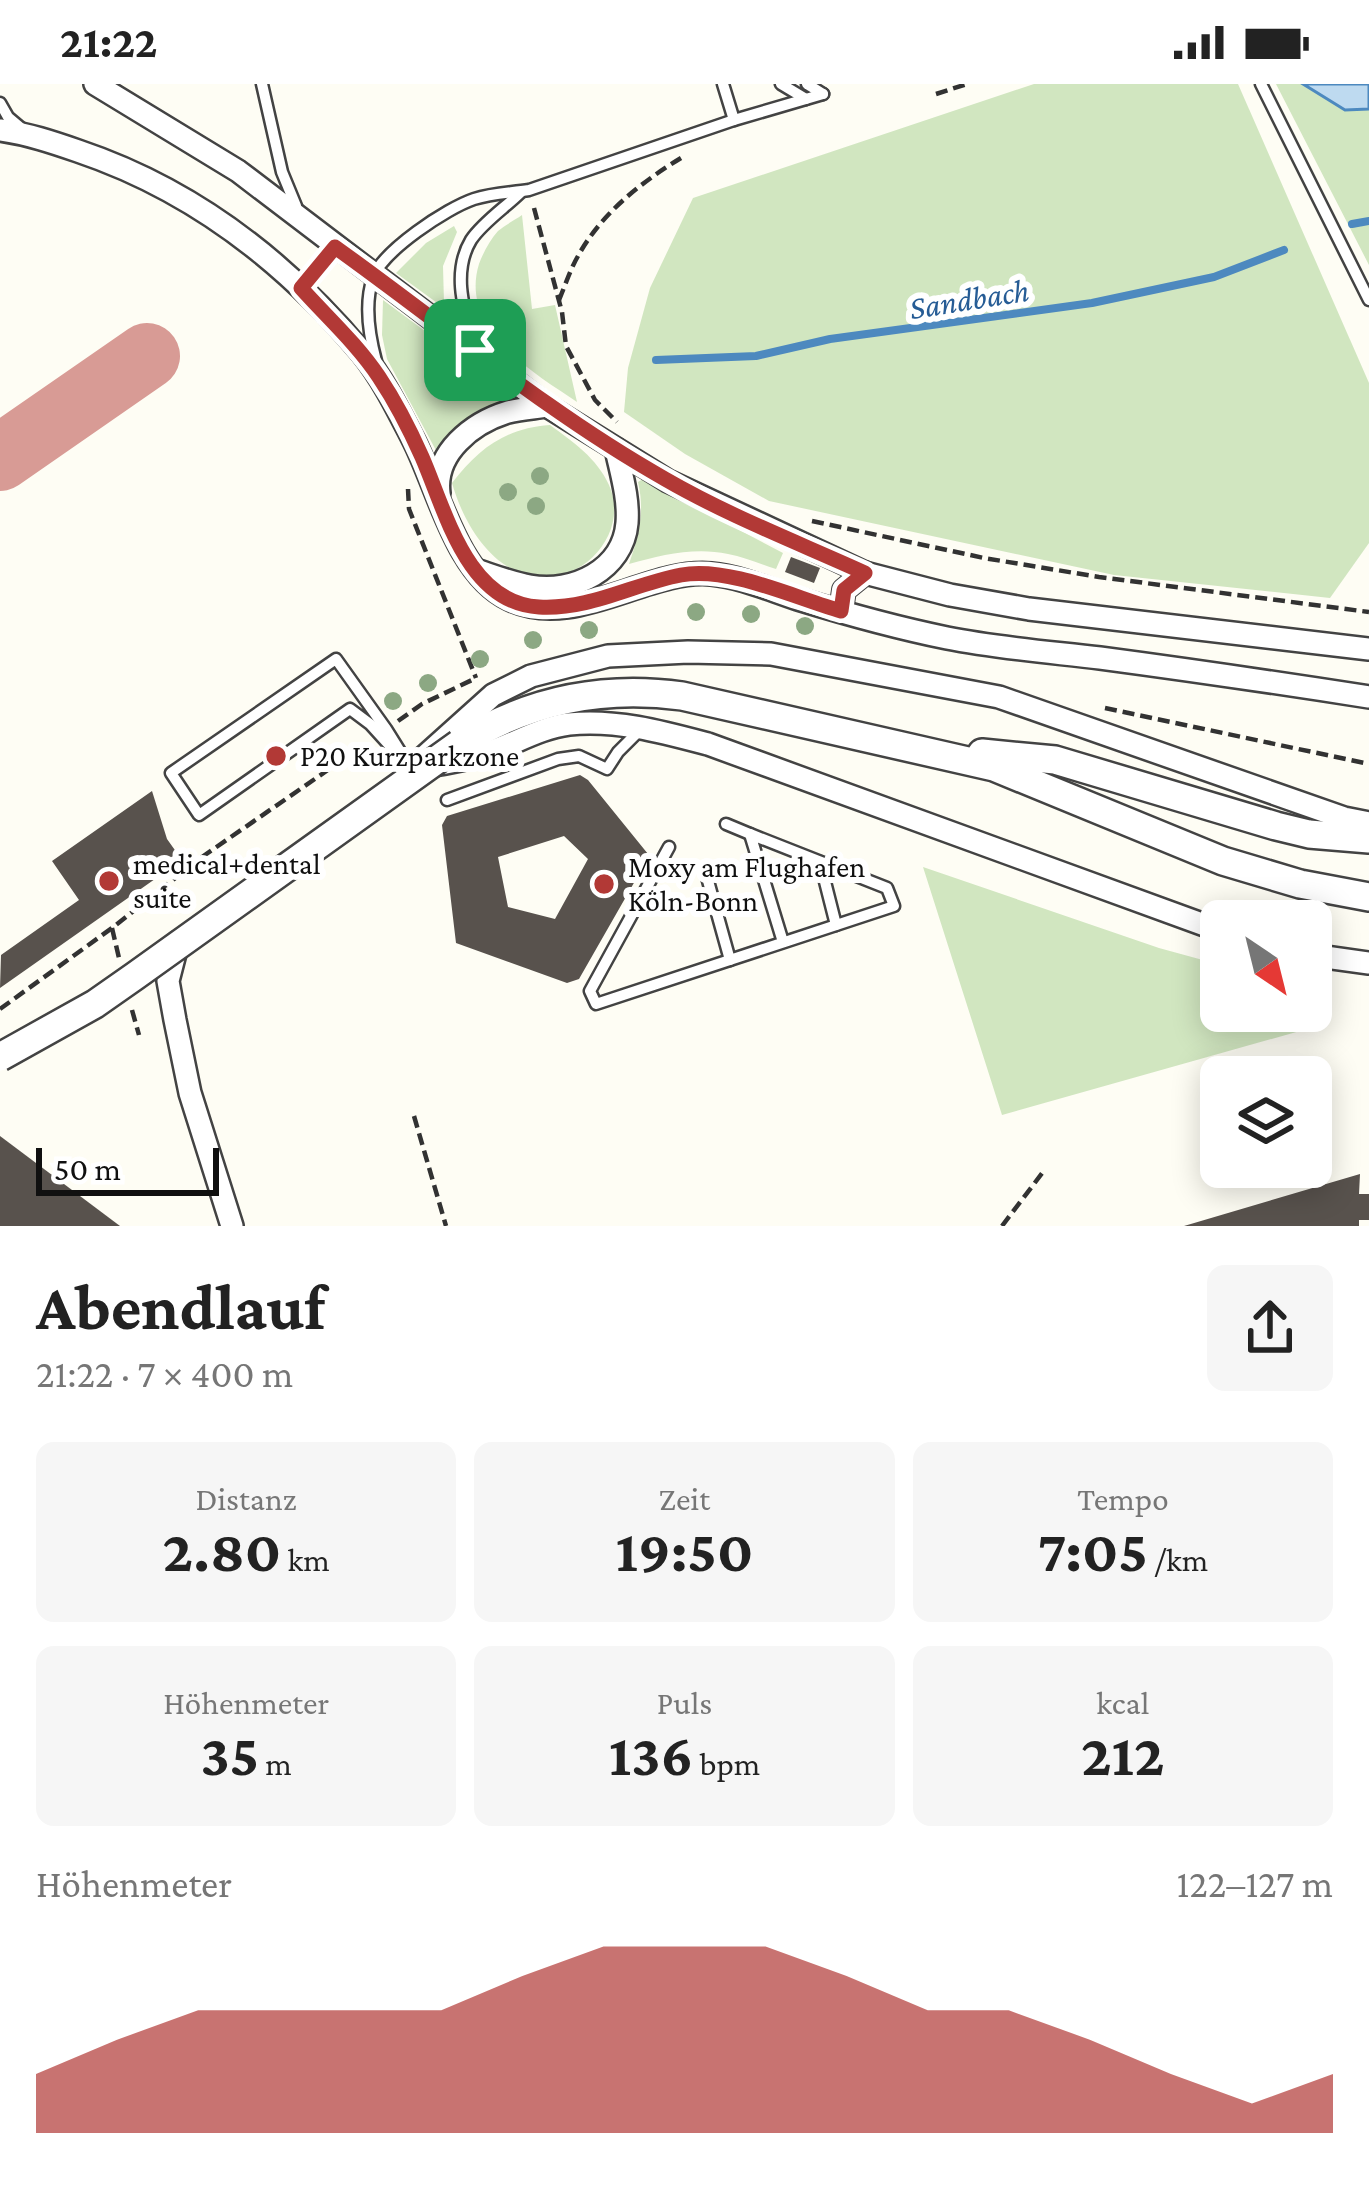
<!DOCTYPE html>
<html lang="de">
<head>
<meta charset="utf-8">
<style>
  body { margin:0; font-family:"Crimson Pro",serif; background:#f6f6f6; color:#222; height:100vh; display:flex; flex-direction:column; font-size:45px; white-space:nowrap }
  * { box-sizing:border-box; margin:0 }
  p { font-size:39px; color:#767676 }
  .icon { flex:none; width:66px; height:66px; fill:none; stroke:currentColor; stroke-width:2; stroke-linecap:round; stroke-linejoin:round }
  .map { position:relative; height:1142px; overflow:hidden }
  .drawer { display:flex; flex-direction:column; background:#fff; flex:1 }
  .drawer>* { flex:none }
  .needle { width:78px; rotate:145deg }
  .buttons { position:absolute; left:1200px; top:816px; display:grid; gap:24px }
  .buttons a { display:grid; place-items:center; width:132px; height:132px; border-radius:18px; background:#fff; box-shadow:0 6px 30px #0003; font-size:60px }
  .scale { position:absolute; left:36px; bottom:30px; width:183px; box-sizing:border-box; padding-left:12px; border:6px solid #101010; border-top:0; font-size:33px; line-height:42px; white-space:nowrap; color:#101010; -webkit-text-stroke:9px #fff; paint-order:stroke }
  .pin { position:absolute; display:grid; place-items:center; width:102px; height:102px; color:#fff; margin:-51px; border-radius:24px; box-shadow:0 6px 18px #0006 }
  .round { display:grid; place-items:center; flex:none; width:126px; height:126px; border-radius:18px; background:#f6f6f6 }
  .headline { display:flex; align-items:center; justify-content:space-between; height:204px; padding:0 36px }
  h1 { font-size:66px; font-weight:700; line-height:90px }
  .metrics { display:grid; grid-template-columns:repeat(3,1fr); gap:18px; height:204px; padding:12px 36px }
  .metrics div { display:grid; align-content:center; border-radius:18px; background:#f6f6f6; text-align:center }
  .metrics b { font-size:60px; font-weight:700 }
  .metrics small { font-size:33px; font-weight:400 }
  .metrics p { font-size:33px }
  .chart { height:336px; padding:24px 36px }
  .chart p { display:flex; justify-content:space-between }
  .chart svg { width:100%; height:216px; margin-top:12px; fill:#b23936; opacity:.7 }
  .status { display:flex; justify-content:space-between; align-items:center; height:84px; padding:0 60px; background:#fff; direction:ltr }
  .status svg { height:33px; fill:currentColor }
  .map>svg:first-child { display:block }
</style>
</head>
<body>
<div class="status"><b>21:22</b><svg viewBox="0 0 49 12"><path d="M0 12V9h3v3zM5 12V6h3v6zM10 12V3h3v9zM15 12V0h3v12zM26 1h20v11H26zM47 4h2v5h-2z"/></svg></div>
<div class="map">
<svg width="1369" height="1142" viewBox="0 0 1369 1142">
  <rect width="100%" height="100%" fill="#fefdf4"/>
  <!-- green -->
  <g fill="#d1e6c0">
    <polygon points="1034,0 1238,0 1369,299 1369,459 1330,514 1114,491 769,417 685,370 624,328 628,284 650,204 693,114"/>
    <polygon points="1276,0 1303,0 1345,26 1369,25 1369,181"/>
    <path d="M 522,131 L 532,225 L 555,221 L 577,318 C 532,288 459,245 479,180 C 483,169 490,156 498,147 C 505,141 515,136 522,131 Z"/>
    <polygon points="454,142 457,148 443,182 444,219 440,221 396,189 426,159"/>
    <polygon points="383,216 521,318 439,372 387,275 382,251"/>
    <path d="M 550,341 C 573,358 597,374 609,401 C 630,448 584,499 536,493 C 491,487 463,438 452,399 C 479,364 506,344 550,341 Z"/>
    <path d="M 643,395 L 783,469 L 776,485 C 760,480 744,473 728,470 C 694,463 662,471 629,480 C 639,451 645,428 638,398 Z"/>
    <polygon points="923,783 1159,864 1221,881 1221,927 1311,927 1311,919 1318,924 1321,941 1002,1031"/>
  </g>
  <!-- water -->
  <polygon fill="#bedaf0" stroke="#4d89bf" stroke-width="3" points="1303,0 1369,0 1369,25 1345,26"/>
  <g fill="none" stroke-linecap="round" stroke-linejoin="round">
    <!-- stream -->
    <g stroke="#4d89bf" stroke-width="8">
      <polyline points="1352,140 1369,137"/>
      <polyline points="656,276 756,272 830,255 1092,219 1214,193 1284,166"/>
    </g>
    <!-- taxiway -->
    <polyline stroke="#d89b95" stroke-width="66" points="0,374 147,272"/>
  </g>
  <!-- building -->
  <g fill="#58524d" fill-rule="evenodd">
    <polygon points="791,473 820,484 814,499 785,488"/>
    <path d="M 580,691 L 588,696 L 648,770 L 647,776 L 579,895 L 567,899 L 456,859 L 442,741 L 447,732 ZM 564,752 L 588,775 L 555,835 L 508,823 L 498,773 Z"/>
    <polygon points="152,707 167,755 182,776 0,904 1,871 79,816 52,777"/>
    <polygon points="0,1052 120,1142 0,1142"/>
    <polygon points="1360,1090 1359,1110 1369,1110 1369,1136 1359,1136 1359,1142 1184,1142"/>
  </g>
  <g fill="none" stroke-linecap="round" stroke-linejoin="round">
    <!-- service casing -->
    <g stroke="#434343" stroke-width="15">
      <g id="service">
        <polyline points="262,0 282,88 296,122"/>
        <polyline points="723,0 734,36"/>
        <polyline points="781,0 806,15"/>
        <polyline points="807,0 823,10"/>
        <polyline points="1261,0 1369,216"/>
        <polyline points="0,19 8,33 21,44"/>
        <path d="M 474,263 C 465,229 451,189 471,156 C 483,138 506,123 521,108"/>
        <path d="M 376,277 C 369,251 364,220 373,194 C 382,167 447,124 474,115 C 493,109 510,109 529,106 L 734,36 L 823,10"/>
        <polygon points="336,575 386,645 411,685 370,640 350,625 199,731 171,689"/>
        <polyline points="447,716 558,675 579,672 607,685 618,668 641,645"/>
        <polyline points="726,740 750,750"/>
        <polyline points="669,763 590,907 596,920 894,822 887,804 750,750 783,858"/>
        <polyline points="820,778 836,841"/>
        <polyline points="705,786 730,876"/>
      </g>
    </g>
    <!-- minor casing -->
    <g stroke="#434343" stroke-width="26">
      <g id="minor">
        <polyline points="95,0 238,87 547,322 668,397 865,489 950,511 1029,525 1369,565"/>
        <path d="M 0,46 C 28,50 52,58 78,67 C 191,105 286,178 362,269 C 383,295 398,326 413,355 C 438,403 456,490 509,515 C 574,547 647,484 711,490 C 742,493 770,506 798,515 C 847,530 898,544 947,554 C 997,564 1049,568 1100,574 C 1190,586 1279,599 1369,613"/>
        <path d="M 439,409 C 434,369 472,339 508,328 C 521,325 534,324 547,322"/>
        <path d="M 476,486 C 494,492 512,499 530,502 C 573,510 623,486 627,439 C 629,414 621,389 616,365"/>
        <polyline points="841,527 844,506 865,489"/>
        <polyline points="424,673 493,611 531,592 608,572 688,568 771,570 999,613 1344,734 1369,739"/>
        <path d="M 435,681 C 450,678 466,676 481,671 C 511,662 538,644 569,640 C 616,635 663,648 708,660 L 1221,847"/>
        <polyline points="178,858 168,897 175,936 190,1009 232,1142"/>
        <polyline points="1311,871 1369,879"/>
      </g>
    </g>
    <!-- tertiary casing -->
    <g stroke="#434343" stroke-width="32">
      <g id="tertiary">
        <path d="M 459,660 C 528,616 601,601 682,612 L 994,683 L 1223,777 L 1300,800 L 1369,813"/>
        <polyline points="982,669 1055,676 1276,742 1309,750 1369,755"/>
      </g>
    </g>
    <!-- path -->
    <g stroke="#323232" stroke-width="4.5" stroke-dasharray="12 6" stroke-linecap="butt">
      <polyline points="936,10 967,0"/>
      <polyline points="534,124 562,228 566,262 595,316 617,338"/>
      <path d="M 559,216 C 565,202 570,186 578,172 C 601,130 640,99 681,74"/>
      <polyline points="408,405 409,425 476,594"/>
      <polyline points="812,437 984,474 1099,493 1369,528"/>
      <polyline points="1105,624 1369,680"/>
      <polyline points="398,637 422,620 472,596"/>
      <polyline points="112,844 119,874"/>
      <polyline points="0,925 112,844 202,773 364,661"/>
      <polyline points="132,926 139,951"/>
      <polyline points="414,1032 446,1142"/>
      <polyline points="1002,1142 1043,1088"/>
    </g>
    <!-- service -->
    <use href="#service" stroke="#fff" stroke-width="10"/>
    <!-- minor -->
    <use href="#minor" stroke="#fff" stroke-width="21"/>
    <!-- tertiary -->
    <use href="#tertiary" stroke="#fff" stroke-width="27"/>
    <!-- tertiary-bridge casing -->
    <g stroke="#434343" stroke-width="32" stroke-linecap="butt">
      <polyline id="tertiary-bridge" points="0,973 95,920 135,892 459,660"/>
    </g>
    <!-- tertiary-bridge -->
    <use href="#tertiary-bridge" stroke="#fff" stroke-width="27"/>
  </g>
  <!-- trees -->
  <g fill="#8ca883">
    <circle cx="540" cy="392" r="9"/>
    <circle cx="508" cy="408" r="9"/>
    <circle cx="536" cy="422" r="9"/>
    <circle cx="696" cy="528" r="9"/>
    <circle cx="751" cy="530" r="9"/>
    <circle cx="805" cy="542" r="9"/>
    <circle cx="589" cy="546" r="9"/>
    <circle cx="533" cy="556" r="9"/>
    <circle cx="480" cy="575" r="9"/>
    <circle cx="428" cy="599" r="9"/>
    <circle cx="393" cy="617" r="9"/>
  </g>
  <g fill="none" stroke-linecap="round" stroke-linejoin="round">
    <!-- route casing -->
    <g stroke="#fff" stroke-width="24">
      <path id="route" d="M 335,163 C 444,241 548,329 665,395 C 729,432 799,459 865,489 L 844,506 L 841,527 C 795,514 729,482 681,491 C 633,500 590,526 539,523 C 467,519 446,428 422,373 C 410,346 395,317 379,293 C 357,260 327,233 301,204 Z"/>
    </g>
    <!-- route -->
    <use href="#route" stroke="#b23936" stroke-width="15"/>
  </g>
  <!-- markers -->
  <g fill="#b23936" stroke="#fff" stroke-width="4.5">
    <circle cx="276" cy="672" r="12"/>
    <circle cx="109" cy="797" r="12"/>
    <circle cx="604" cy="800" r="12"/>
  </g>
  <g text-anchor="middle" stroke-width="12" stroke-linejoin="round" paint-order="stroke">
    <!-- poi labels -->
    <g font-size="30" fill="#101010" stroke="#fff" text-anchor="start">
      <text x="300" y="682">P20 Kurzparkzone</text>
      <text x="133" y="790">medical+dental<tspan x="133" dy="34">suite</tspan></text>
      <text x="628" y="793">Moxy am Flughafen<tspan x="628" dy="34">Köln-Bonn</tspan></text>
    </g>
    <!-- water labels -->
    <g font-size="33" font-style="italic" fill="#265c95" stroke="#fff">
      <text transform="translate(969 214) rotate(-9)" y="12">Sandbach</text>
    </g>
  </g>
</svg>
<div class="buttons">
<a><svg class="needle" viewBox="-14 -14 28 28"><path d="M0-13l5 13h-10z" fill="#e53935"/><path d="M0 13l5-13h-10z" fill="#767676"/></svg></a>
<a><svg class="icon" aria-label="layers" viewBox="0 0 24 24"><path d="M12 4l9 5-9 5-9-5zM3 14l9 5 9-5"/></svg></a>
</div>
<div class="scale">50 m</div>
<div class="pin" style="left:475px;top:266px;background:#1e9e55"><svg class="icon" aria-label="arrive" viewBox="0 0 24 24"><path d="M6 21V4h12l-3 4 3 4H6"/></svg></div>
</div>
<section class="drawer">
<div class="headline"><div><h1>Abendlauf</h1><p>21:22 · 7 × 400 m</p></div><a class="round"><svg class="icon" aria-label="share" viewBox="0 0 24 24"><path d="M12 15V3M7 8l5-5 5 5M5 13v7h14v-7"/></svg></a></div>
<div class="metrics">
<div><p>Distanz</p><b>2.80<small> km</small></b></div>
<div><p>Zeit</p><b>19:50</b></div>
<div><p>Tempo</p><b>7:05<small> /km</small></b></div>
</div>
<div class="metrics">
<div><p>Höhenmeter</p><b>35<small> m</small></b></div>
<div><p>Puls</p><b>136<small> bpm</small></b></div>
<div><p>kcal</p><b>212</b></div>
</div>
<div class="chart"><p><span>Höhenmeter</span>122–127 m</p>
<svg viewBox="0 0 160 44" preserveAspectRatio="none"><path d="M0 44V32L10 25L20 19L30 19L40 19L50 19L60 12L70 6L80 6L90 6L100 12L110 19L120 19L130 25L140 32L150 38L160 32V44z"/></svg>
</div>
</section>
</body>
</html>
